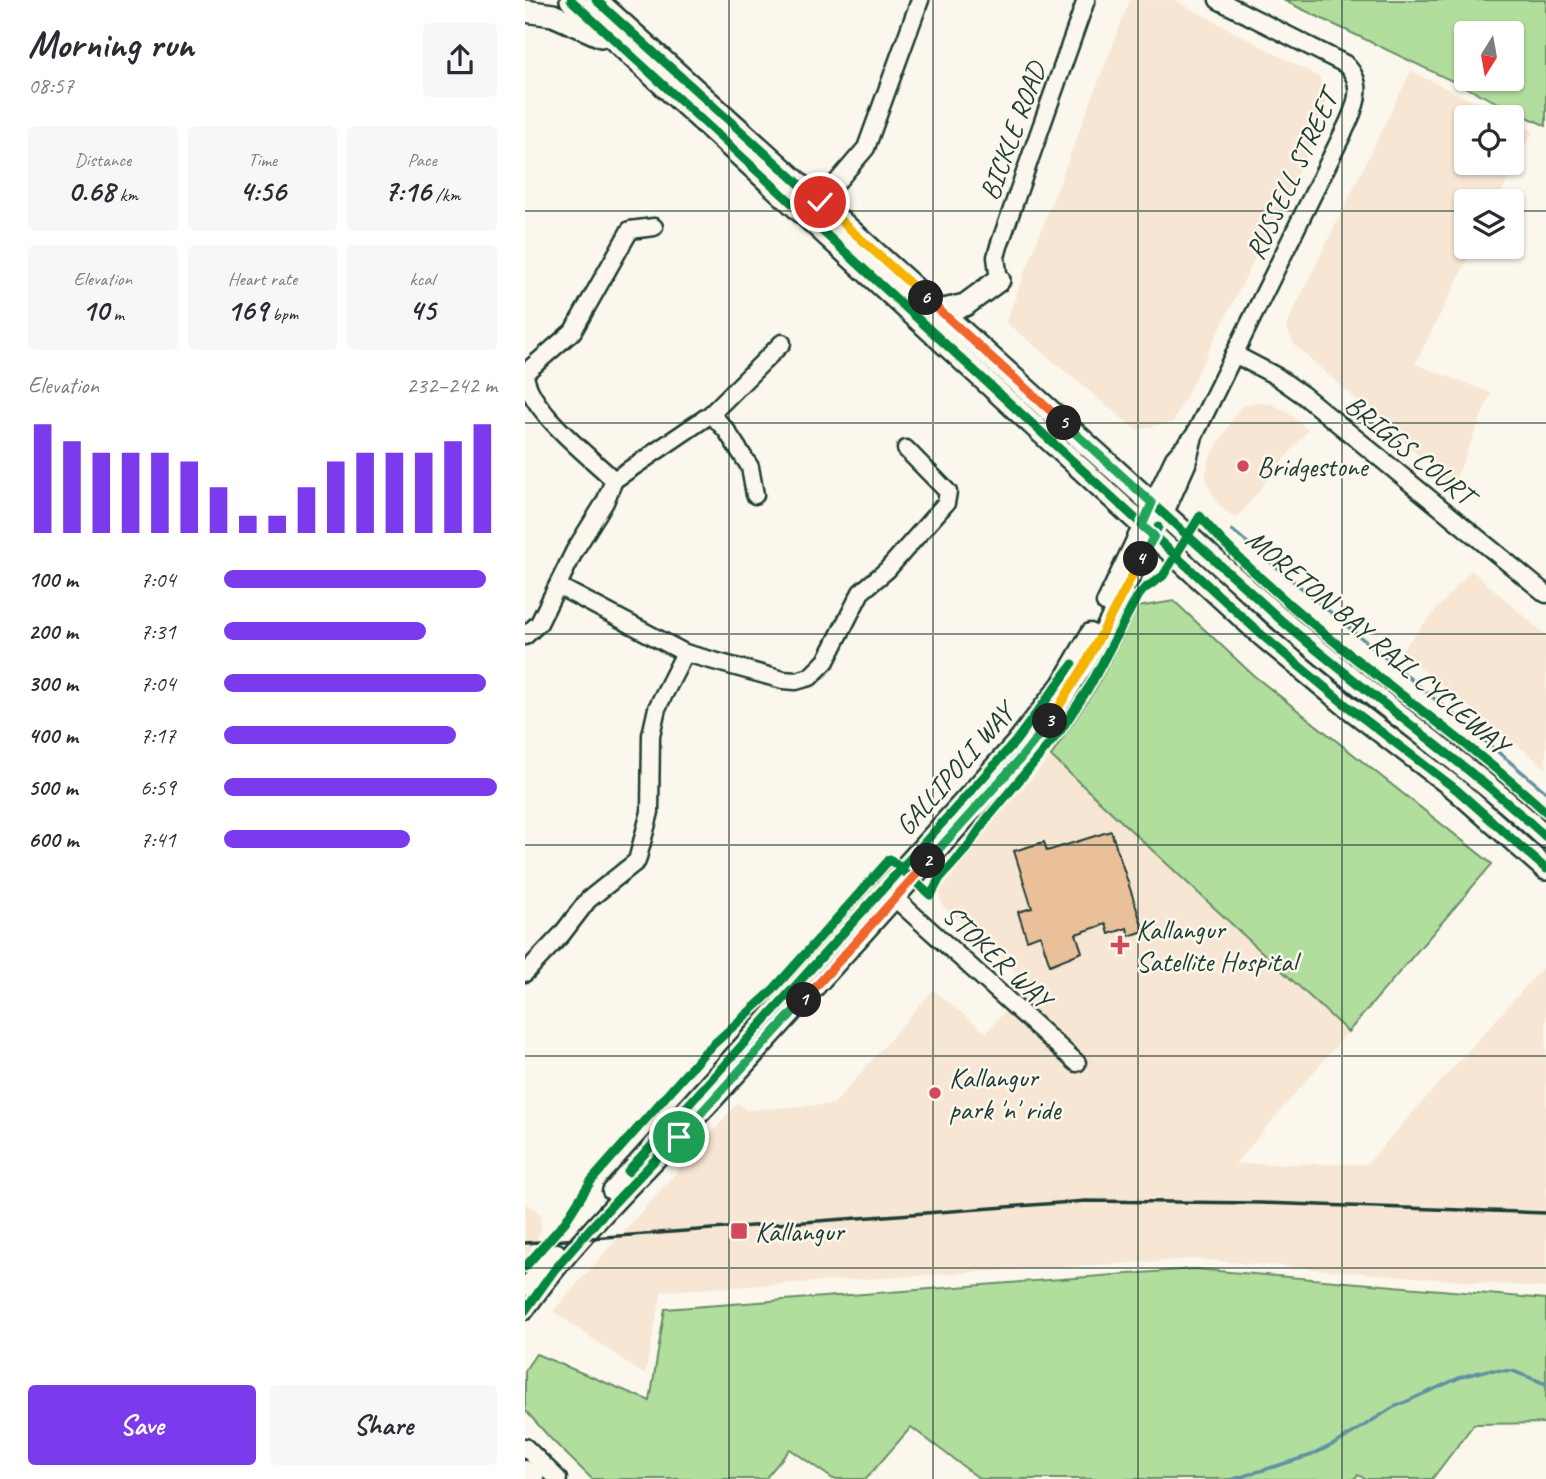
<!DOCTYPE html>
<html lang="en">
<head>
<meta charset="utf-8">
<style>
  body { margin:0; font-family:Caveat,sans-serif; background:#f7f7f7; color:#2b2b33; height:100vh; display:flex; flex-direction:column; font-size:26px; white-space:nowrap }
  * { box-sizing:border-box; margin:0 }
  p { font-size:23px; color:#7c7c81 }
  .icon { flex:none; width:38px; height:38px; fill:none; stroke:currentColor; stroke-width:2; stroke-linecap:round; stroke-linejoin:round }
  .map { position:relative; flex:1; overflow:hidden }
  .side { display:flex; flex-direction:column; background:#fff; width:525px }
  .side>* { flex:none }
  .needle { width:46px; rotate:191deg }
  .controls { position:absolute; left:929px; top:21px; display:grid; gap:14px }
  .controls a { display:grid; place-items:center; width:70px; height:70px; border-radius:7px; background:#fff; box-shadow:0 2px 5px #0004; font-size:35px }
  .pin { position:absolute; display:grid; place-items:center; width:60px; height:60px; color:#fff; margin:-30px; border:4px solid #fff; border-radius:50%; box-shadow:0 2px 7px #0007 }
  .km { position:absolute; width:35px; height:35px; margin:-18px; border-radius:50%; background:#222; color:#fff; font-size:19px; line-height:35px; text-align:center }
  .round { display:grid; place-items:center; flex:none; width:74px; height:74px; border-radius:7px; background:#f7f7f7 }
  .summary { display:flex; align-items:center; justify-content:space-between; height:119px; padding:0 28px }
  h1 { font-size:38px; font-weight:700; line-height:52px }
  .metrics { display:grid; grid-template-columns:repeat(3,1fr); gap:10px; height:119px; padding:7px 28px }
  .metrics div { display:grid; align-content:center; border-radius:7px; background:#f7f7f7; text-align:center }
  .metrics b { font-size:30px; font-weight:700 }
  .metrics small { font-size:19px; font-weight:400 }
  .metrics p { font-size:19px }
  .chart { height:196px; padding:14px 28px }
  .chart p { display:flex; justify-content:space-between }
  .chart svg { width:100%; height:126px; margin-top:7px; stroke:#7c3aed; stroke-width:6 }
  .primary-button { display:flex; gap:14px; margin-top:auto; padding:14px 28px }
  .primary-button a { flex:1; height:80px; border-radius:7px; background:#7c3aed; color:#fff; font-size:28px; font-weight:700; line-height:80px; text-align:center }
  .primary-button a+a { background:#f7f7f7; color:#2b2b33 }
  ul { padding:0 28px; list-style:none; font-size:23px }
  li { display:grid; grid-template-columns:112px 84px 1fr; align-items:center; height:52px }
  li i { height:18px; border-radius:9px; background:#7c3aed }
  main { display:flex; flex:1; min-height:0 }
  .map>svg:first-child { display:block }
</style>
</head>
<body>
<main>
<section class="side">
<div class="summary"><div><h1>Morning run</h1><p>08:57</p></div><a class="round"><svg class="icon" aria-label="share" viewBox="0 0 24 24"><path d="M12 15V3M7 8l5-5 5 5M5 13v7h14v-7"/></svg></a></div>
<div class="metrics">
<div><p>Distance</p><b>0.68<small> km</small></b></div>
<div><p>Time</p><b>4:56</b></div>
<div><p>Pace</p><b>7:16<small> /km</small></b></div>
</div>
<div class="metrics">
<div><p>Elevation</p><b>10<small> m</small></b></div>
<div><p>Heart rate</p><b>169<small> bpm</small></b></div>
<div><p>kcal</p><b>45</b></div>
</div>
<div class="chart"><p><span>Elevation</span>232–242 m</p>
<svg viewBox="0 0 160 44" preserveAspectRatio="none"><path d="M5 44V6M15 44V12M25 44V16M35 44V16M45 44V16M55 44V19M65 44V28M75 44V38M85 44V38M95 44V28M105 44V19M115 44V16M125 44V16M135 44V16M145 44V12M155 44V6"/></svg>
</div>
<ul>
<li><b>100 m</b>7:04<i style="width:96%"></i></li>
<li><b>200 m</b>7:31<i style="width:74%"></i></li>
<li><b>300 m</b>7:04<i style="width:96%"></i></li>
<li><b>400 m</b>7:17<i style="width:85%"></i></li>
<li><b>500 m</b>6:59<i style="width:100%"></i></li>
<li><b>600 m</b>7:41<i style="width:68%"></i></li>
</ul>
<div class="primary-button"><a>Save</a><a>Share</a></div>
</section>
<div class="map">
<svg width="1021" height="1479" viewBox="0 0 1021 1479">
  <rect width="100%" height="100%" fill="#fbf7ec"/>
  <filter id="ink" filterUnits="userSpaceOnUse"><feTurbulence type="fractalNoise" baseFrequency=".0143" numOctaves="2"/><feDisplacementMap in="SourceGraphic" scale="14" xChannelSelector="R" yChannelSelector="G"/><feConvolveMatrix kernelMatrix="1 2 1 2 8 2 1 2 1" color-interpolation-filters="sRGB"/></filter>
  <g filter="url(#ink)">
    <!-- built -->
    <g fill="#f6e6d3">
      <polygon points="605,0 649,0 794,77 800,92 802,114 648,422 611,430 481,322"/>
      <polygon points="886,71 980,117 942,117 942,163 987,163 987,121 1008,131 972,201 942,201 942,247 949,247 890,364 966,393 928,486 769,344 761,326"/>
      <polygon points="730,402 746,404 762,412 783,430 711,519 693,504 683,485 681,474 684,459 715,407"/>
      <polygon points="946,570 1021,635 1021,768 875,652"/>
      <polygon points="526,756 823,1032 710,1164 842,1164 1021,964 1021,1288 671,1259 137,1291 120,1375 28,1311 213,1103 221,1110 309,1104 408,990 461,1033 504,984 417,905 414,892 469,821"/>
      <polygon points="0,1205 5,1205 15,1214 16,1230 0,1259"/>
    </g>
    <!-- green -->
    <g fill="#b2de9d" stroke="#688e68" stroke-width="2" fill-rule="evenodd">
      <path d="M 758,0 L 1021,0 L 1021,126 ZM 987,33 L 987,79 L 942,79 L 942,33 Z"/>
      <polygon points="649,601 728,675 967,864 823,1032 526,756 571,688 613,607"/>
      <polygon points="669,1269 1021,1299 1021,1423 949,1424 907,1479 840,1479 833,1475 829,1479 455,1479 386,1427 341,1479 308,1479 265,1449 240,1479 67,1479 26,1439 0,1410 0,1370 11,1354 125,1401 140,1309"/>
    </g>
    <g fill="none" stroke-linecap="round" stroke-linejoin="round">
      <!-- stream -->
      <g stroke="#6092a2" stroke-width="3.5">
        <polyline points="707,530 1021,792"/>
        <polyline points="709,1479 787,1455 815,1441 867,1408 936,1377 963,1370 988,1371 1021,1384"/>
      </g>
    </g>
    <!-- building -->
    <polygon fill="#eac09a" stroke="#1f3d34" stroke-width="2" points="586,831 619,931 604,936 602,928 584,934 581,924 551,934 557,952 525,965 515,935 502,940 493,912 507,908 489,851 519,842 522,851"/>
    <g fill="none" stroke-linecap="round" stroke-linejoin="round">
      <!-- minor casing -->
      <g stroke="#1f3d34" stroke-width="21">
        <g id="minor">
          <polyline points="288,210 341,148 395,0"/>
          <polyline points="474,280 471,257 474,246 561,0"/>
          <polyline points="709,354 751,376 778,395 1021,594"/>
          <polyline points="0,373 48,331 105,230 129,227"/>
          <path d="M 0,375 C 4,410 63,455 89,480"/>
          <polyline points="186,414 201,430 225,467 230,495"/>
          <polyline points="33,586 160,653 258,680 271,681 285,677 301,661 336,592 362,570 421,503 423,492 381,449"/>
          <polyline points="580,603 649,458 667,438"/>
          <polyline points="0,636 14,623 50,550 80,502 89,480 186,414 257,343"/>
          <polyline points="363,892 552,1063"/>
          <polyline points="0,973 37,934 63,900 112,861 125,812 126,735 132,708 160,653"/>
          <polyline points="86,1191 490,742 535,684 565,632"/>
          <polyline points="0,1287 32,1252"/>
          <path d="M 0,1311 C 54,1234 123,1171 187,1102 C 291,989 393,874 495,759 L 525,721 L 561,663 L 639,515 L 662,464 L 669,436 L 823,123 C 833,101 839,82 820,64 L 693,0"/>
          <polyline points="0,1447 33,1479"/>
          <polyline points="0,1469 11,1479"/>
        </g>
      </g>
      <!-- major casing -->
      <g stroke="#1f3d34" stroke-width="26">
        <g id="major">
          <polyline points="46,0 738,636 821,705 932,790 1021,869"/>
          <path d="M 71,0 L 757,621 C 843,695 937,760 1021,837"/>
          <polyline points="0,11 28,15 76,36"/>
          <polyline points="415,311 440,305 474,280"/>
        </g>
      </g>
      <!-- minor -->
      <use href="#minor" stroke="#fbf7ec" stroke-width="16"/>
      <!-- major -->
      <use href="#major" stroke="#fbf7ec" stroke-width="21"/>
      <!-- rail -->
      <polyline stroke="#1f3d34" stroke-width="3.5" points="0,1243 561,1201 735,1203 1021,1213"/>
      <!-- cycleway casing -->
      <g stroke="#fbf7ec" stroke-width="13">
        <g id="cycleway">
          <polyline points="46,0 738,636 821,705 932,790 1021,869"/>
          <path d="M 71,0 L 757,621 C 843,695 937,760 1021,837"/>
          <polyline points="103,1172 490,742 548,664"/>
          <path d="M 0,1267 L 40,1222 L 66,1181 L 180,1052 L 246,992 L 365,859 L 405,895 L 407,893 L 415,878 L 442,848 L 461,820 L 536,730 L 566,684 L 611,599 L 619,589 L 638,576 L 675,516 C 698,544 724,567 751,592 C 837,670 935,734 1021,812"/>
          <polyline points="0,1311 30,1269 71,1222 223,1062 512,737 561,663 633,527"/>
        </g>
      </g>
      <!-- cycleway -->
      <use href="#cycleway" stroke="#00873e" stroke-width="9"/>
    </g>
  </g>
  <g fill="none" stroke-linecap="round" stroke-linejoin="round" filter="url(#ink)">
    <!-- split-1 casing -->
    <g stroke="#fff" stroke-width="14">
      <polyline id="split-1" points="154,1137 279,1000"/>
    </g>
    <!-- split-2 casing -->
    <g stroke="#fff" stroke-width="14">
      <polyline id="split-2" points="279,1000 403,861"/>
    </g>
    <!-- split-3 casing -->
    <g stroke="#fff" stroke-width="14">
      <polyline id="split-3" points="403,861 495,759 525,721"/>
    </g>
    <!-- split-4 casing -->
    <g stroke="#fff" stroke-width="14">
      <polyline id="split-4" points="525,721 561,663 616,559"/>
    </g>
    <!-- split-5 casing -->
    <g stroke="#fff" stroke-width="14">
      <polyline id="split-5" points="539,423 627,503 617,526 629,536 616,559"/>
    </g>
    <!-- split-6 casing -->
    <g stroke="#fff" stroke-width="14">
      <polyline id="split-6" points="401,298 539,423"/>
    </g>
    <!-- split-7 casing -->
    <g stroke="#fff" stroke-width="14">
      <polyline id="split-7" points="295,202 401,298"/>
    </g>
    <!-- split-1 -->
    <use href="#split-1" stroke="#22a559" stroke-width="9"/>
    <!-- split-2 -->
    <use href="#split-2" stroke="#f0652b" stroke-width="9"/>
    <!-- split-3 -->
    <use href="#split-3" stroke="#22a559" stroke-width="9"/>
    <!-- split-4 -->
    <use href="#split-4" stroke="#f5b400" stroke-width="9"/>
    <!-- split-5 -->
    <use href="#split-5" stroke="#22a559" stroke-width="9"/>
    <!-- split-6 -->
    <use href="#split-6" stroke="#f0652b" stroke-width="9"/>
    <!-- split-7 -->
    <use href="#split-7" stroke="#f5b400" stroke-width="9"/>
  </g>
  <!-- grid -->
  <path fill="none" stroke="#1f3d34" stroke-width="2" stroke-opacity="0.55" d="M 204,0 L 204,1479M 408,0 L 408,1479M 613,0 L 613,1479M 817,0 L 817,1479M 0,211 L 942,211M 987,211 L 1021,211M 0,423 L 1021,423M 0,634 L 1021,634M 0,845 L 1021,845M 0,1056 L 1021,1056M 0,1268 L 1021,1268"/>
  <!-- markers -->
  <g fill="#d1495b" stroke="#fbf7ec" stroke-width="2.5">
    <circle cx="718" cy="466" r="7"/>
    <path d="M591.5 934.5h7v7h7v7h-7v7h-7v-7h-7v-7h7z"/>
    <circle cx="410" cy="1093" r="7"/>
    <rect x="205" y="1222" width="18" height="18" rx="3.5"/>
  </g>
  <g text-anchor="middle" stroke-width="5" stroke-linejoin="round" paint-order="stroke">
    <!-- street labels -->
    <g font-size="28" fill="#1f3d34" stroke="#fbf7ec">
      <text transform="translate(487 131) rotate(-70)" y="10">BICKLE ROAD</text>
      <text transform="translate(766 175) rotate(-65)" y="10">RUSSELL STREET</text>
      <text transform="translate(885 449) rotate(39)" y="10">BRIGGS COURT</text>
      <text transform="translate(853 641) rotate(40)" y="10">MORETON BAY RAIL CYCLEWAY</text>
      <text transform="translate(429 769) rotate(-49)" y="10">GALLIPOLI WAY</text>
      <text transform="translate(473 956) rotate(43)" y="10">STOKER WAY</text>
    </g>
    <!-- poi labels -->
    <g font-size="28" fill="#1f3d34" stroke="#fbf7ec" text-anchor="start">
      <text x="732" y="476">Bridgestone</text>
      <text x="611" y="939">Kallangur<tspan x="611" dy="32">Satellite Hospital</tspan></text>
      <text x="424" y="1087">Kallangur<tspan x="424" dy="32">park 'n' ride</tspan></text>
      <text x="230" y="1241">Kallangur</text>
    </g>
  </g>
</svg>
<div class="controls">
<a><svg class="needle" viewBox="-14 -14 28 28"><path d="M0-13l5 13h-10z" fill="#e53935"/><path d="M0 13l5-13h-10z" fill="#7c7c81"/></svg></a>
<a><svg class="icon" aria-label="locate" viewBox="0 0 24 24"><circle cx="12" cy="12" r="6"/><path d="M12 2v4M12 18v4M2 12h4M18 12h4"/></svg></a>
<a><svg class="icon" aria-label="layers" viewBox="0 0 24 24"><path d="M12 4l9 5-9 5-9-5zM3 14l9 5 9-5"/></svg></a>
</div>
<div class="pin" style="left:154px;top:1137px;background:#1e9e55"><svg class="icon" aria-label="arrive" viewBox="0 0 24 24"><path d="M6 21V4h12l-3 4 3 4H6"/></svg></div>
<div class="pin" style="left:295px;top:202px;background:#d93025"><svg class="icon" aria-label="check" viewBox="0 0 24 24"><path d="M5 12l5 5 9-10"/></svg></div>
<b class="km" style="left:279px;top:1000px">1</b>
<b class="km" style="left:403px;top:861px">2</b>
<b class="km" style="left:525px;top:721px">3</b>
<b class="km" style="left:616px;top:559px">4</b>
<b class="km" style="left:539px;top:423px">5</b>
<b class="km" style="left:401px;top:298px">6</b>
</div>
</main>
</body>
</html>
